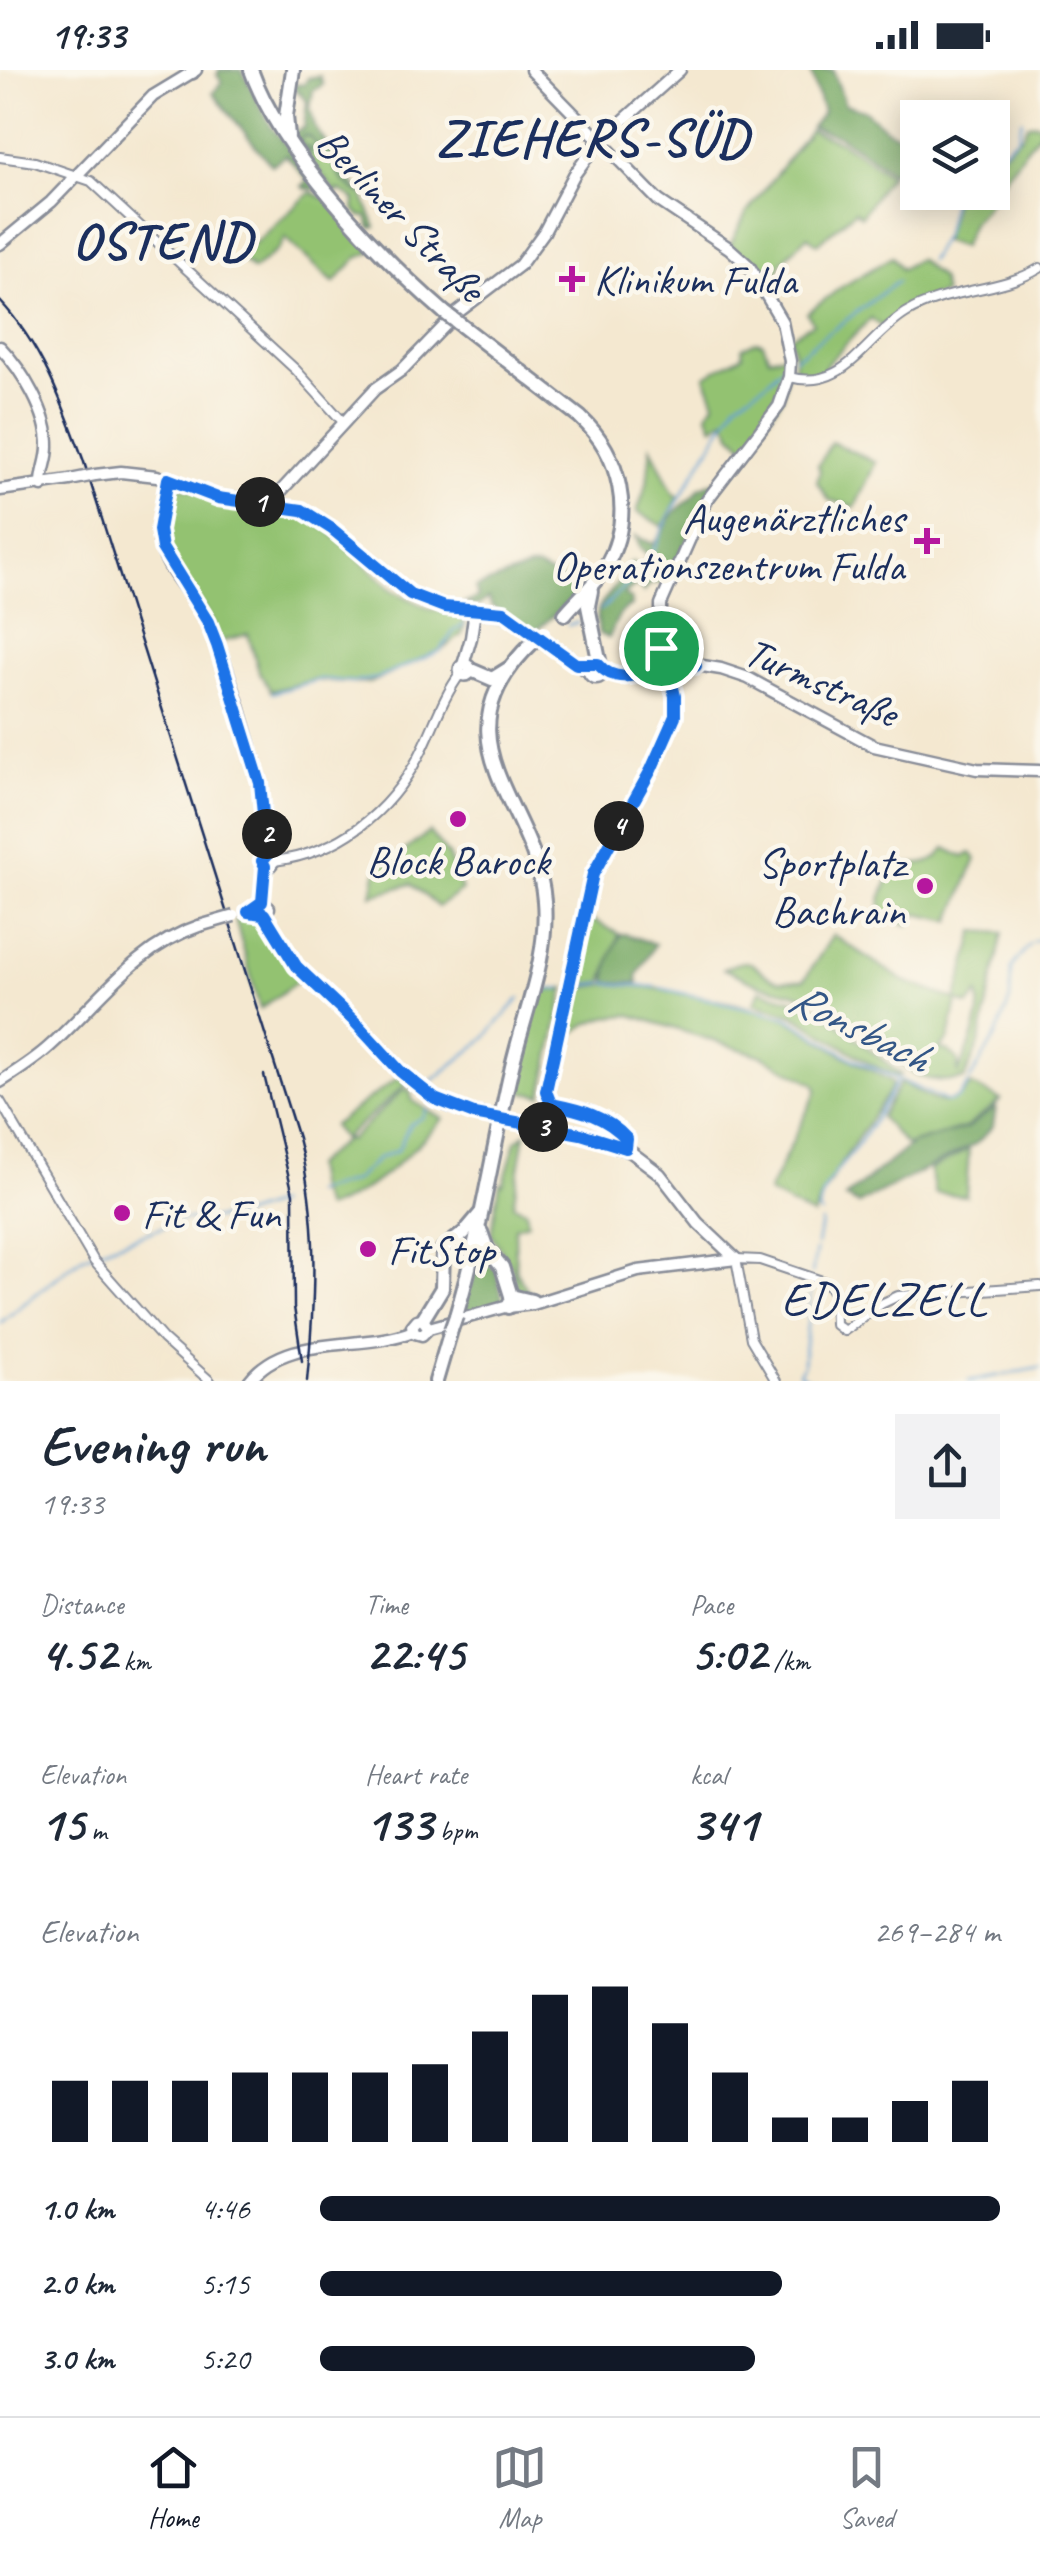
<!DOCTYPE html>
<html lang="en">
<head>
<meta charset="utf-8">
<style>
  body { margin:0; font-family:Caveat,sans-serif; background:#f2f2f3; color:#1f2937; height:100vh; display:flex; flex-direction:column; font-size:38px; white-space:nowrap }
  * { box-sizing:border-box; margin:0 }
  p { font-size:32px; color:#747a83 }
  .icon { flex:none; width:55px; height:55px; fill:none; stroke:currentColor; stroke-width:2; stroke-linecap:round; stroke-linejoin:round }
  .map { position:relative; height:1311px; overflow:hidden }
  .panel { display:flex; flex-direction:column; background:#fff; flex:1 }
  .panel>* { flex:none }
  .buttons { position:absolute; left:900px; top:30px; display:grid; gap:20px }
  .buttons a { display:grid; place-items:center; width:110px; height:110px; border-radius:0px; background:#fff; box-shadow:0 5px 25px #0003; font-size:50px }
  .pin { position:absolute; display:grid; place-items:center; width:85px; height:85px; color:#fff; margin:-42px; border:5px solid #fff; border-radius:50%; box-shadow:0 2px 10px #0007 }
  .km { position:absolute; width:50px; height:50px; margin:-25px; border-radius:50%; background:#222; color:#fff; font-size:28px; line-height:50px; text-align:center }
  .round { display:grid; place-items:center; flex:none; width:105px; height:105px; border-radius:0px; background:#f2f2f3 }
  .overview { display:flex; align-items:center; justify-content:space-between; height:170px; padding:0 40px }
  h1 { font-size:55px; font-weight:700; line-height:75px }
  .metrics { display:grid; grid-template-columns:repeat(3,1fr); gap:15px; height:170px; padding:10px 40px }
  .metrics div { display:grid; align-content:center }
  .metrics b { font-size:50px; font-weight:700 }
  .metrics small { font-size:28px; font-weight:400 }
  .metrics p { font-size:28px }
  .chart { height:280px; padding:20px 40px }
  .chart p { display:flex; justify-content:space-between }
  .chart svg { width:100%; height:180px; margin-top:10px; stroke:#111827; stroke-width:6 }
  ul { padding:0 40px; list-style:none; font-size:32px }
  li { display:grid; grid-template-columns:160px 120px 1fr; align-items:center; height:75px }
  li i { height:25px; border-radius:12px; background:#111827 }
  .status { display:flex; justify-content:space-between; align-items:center; height:70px; padding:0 50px; background:#fff; direction:ltr }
  .status svg { height:28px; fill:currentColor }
  .menu { display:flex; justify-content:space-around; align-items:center; height:140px; border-top:2px solid #e0e1e3; background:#fff; font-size:28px; color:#747a83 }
  .menu a { display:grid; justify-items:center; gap:5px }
  .menu .current { color:#111827 }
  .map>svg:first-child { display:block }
</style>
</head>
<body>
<div class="status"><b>19:33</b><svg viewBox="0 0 49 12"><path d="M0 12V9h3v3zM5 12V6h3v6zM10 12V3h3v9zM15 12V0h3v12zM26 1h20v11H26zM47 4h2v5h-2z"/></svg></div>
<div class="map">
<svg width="1040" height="1311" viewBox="0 0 1040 1311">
  <rect width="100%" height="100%" fill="#fbf7ec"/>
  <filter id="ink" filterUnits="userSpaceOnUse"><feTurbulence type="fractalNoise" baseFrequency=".01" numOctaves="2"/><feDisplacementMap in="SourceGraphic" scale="20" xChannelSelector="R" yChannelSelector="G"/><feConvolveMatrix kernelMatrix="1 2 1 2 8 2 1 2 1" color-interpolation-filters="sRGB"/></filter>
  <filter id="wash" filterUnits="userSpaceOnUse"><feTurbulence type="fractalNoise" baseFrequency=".0048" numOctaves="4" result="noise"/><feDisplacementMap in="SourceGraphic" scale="40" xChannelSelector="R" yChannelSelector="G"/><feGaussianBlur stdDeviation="2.25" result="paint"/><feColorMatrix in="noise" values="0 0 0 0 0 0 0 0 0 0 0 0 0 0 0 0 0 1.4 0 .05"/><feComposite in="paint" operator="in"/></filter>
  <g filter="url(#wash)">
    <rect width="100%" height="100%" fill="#f4e8d0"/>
    <!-- green -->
    <g fill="#93c271" stroke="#577868" stroke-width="2.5" fill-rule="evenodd">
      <polygon points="1036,53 1040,55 1040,61 993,122 993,91 1022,65 1028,54"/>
      <polygon points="810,60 841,72 890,105 861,146 855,141 818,174 807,166 781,193 775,209 767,216 752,195 730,175 746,144"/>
      <polygon points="308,66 322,82 329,83 337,103 345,114 362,123 376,157 371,158 367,147 360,146 354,139 355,130 339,120 336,123 304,81 299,68"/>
      <polygon points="311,122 333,132 372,182 357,188 334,213 285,168 279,179 253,200 239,187"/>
      <polygon points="956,123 985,123 992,129 972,153 962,177 943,171"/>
      <polygon points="892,187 901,199 918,189 940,208 944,223 914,233 881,257 871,248 825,296 825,304 809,306 794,303 795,285 790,267 813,253 807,243 840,218"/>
      <polygon points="756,271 763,273 769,288 789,283 783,327 747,378 732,364 725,349 713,357 707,343 715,332 705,306 743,285 742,278"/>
      <polygon points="831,372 876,392 855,437 829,430 817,412 820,400 818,396"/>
      <polygon points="651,377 673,423 679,427 663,456 637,442 647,413"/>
      <polygon points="179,416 297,442 330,461 392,520 430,539 462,546 465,554 462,564 443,579 370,613 314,610 271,621 259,602 248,564 220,572 205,541 166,481 164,465 172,421"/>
      <polygon points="429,762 448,785 462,820 438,837 411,814 372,825 376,803 391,787 394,789"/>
      <path d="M 945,778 L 964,787 L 971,783 L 976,789 L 951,851 L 916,844 L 908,855 L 880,844 L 881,829 L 894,794 C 914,794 934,798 945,778 Z"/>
      <polygon points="259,845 281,884 302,908 260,939 235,849"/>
      <polygon points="591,849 619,864 603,912 574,915 585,853"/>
      <path d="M 975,861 L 1003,863 L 979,974 L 964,1009 C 924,1015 914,1005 882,980 L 886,975 L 822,930 L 760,915 L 724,899 C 760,880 753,905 778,910 C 785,911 797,910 804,910 L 833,865 L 904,911 L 956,930 ZM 978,924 C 984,948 967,982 958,1004 L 958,990 L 948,981 L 940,979 L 949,969 L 957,931 L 969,935 Z"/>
      <path d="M 607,914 L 649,917 L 742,935 L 787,948 L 845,986 L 891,1011 L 892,1016 C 866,1059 833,1099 813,1146 L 768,1123 L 817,1020 L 815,1014 L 762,986 L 631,945 L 606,947 L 587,954 L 561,972 L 573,919 Z"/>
      <polygon points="565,918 542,1025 512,1020 536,922"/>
      <polygon points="760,920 820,938 901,1005 897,1006 872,995 793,945 754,933"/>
      <polygon points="399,1007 407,1014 343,1069 332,1056"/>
      <path d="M 900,1013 C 933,1026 943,1047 971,1015 L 1001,1030 L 967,1057 L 906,1075 L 880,1047 Z"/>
      <path d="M 409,1019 L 413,1031 L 443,1049 C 410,1083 371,1124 325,1139 L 317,1121 L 313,1096 L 347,1068 L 350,1070 L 403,1020 Z"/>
      <polygon points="525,1064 513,1135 526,1140 528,1153 515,1157 516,1201 530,1224 518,1220 511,1196 491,1164 500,1113 503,1114 516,1071"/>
      <polygon points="969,1079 966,1126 935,1123 930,1100"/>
    </g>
    <!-- forest -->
    <g fill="#76a863" stroke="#486c60" stroke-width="2.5">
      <polygon points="219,0 242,0 271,56 320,118 305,119 302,116 308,111 286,85 271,95 213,23 222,12 217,5"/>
      <polygon points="810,0 833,0 845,34 864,40 887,60 917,73 892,102 839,66 811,57 823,42"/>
      <path d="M 320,6 L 323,15 L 313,21 L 310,38 L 315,57 L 361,124 C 341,115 337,100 329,83 L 322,82 L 309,66 L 303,66 L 299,72 L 313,79 L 308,84 L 291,63 L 304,58 L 307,31 L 294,18 L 295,14 L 304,15 L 308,8 Z"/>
      <path d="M 717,410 L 665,513 L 651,513 L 644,522 L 636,515 L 624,525 L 631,529 L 631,536 C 617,542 616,553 609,568 L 599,564 C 594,532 602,535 618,513 C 624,504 623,499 632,492 L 640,498 L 649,486 L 640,478 L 636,466 L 653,474 C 663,466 664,457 671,447 C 679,434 693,432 699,418 Z"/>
      <polygon points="529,498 538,498 566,512 573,510 586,516 535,562 491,536 489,528 477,536 464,534 478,527 475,518"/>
      <path d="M 625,864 L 655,874 L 637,906 L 638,913 L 607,912 C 606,896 613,879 620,865 Z"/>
      <polygon points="996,1037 993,1056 977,1073 858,1134 845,1128 913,1073 967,1058"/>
      <polygon points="486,1195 496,1198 503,1231 460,1248 473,1207"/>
    </g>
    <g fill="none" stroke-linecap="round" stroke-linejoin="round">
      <!-- stream -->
      <g stroke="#61a0d3" stroke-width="2.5">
        <polyline points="992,89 1018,67 1022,50"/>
        <polyline points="929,191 945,163 954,122"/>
        <polyline points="833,260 898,211"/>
        <polyline points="795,288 830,261"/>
        <polyline points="601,540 647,495 669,446 737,332 766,313 783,296"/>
        <polyline points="483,551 516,555"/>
        <polyline points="568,555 578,552"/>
        <polyline points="272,623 321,609 354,612 379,608 440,581 454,561 464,555"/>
        <polyline points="1033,872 1040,869"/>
        <polyline points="606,913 656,917"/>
        <polyline points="575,916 603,913"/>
        <polyline points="660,918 787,947 853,989 948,1032 958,1028 968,1014"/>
        <polyline points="539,921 562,918"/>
        <polyline points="970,1010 996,966 1010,930 1011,898 1030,874"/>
        <polyline points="430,1018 432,1011 481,972 520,928"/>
        <polyline points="313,1123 354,1111 379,1088 398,1080 410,1054 423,1047 427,1039"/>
        <path d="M 821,1144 L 818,1140 C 829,1104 835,1105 854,1080 C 870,1059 884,1034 897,1011"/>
        <polyline points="817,1175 821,1152"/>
        <polyline points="812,1203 816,1180"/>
        <polyline points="0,1253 81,1188 94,1182 183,1150 238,1147 277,1134"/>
        <polyline points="803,1293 812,1211"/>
        <polyline points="803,1296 799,1303 808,1309"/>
        <polyline points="812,1310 813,1311"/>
        <polyline points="968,1311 1040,1298"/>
      </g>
    </g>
  </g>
  <g filter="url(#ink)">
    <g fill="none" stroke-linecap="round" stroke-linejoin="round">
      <!-- minor casing -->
      <g stroke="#888c97" stroke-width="12">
        <g id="minor">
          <polyline points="0,87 35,92 91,111 296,300 344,353"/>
          <path d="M 789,307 C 845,322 864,269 906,243 C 946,218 999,223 1040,198"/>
          <path d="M 274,791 C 339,783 389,743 419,686 C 433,659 442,628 461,603"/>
          <polyline points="0,1031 94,1191 163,1269 210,1311"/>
          <polyline points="776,1311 751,1269 736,1189 760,1190 828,1213 834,1223 835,1254 844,1261 881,1234 898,1226 1040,1216"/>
        </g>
      </g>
      <!-- major casing -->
      <g stroke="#888c97" stroke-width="15">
        <g id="major">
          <polyline points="531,0 659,131 729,178 749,196 782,252 790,291 789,307 779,336 707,430 661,534 661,579 675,626 675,647 651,699 593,803 547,1016 546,1026 549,1033 589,1042 626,1067 625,1079"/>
          <polyline points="0,174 51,132 153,26 196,0"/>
          <path d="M 0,277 C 22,300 49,344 48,377 C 48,391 41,403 42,416"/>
          <polyline points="95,405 121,402 157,406 218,428 283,435 301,440 333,459 406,522 445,537 504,542 589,602"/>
          <path d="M 168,409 C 164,430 155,456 161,477 C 169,504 193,525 206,549 C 227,586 282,759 262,791 L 269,797 L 274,791 L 267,785"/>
          <polyline points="0,420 70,410"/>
          <polyline points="274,434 281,421 375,319 402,300 457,243 520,195 544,162 574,105 596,75 680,0"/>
          <circle cx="596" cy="601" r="7"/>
          <circle cx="465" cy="600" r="5.5"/>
          <polyline points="463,595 471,568 475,540"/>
          <polyline points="603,601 629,607 684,593 721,599 748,608 874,676 977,699 1040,701"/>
          <polyline points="262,832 269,838 264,844 257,838 262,832 265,796"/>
          <polyline points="264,844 296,896 353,950 410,1011 448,1036 491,1047"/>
          <path d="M 0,1012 C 17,1001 35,990 50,976 C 98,933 135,877 199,856"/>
          <polyline points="509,1051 589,1065 631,1082 660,1104 698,1153 736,1189"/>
          <polyline points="508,1237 533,1234 638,1201 736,1189"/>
          <polyline points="429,1258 422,1249 417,1250 412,1256 415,1263 422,1265 429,1258 512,1235"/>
          <path d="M 249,1311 C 287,1262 362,1282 413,1261"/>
        </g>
      </g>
      <!-- highway casing -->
      <g stroke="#888c97" stroke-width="18">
        <g id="highway">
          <path d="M 251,0 C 280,82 379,186 445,243"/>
          <polyline points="192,2 193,0"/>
          <polyline points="288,66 286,46 293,0"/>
          <path d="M 457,252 L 580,347 C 621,385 635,446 606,496 C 595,515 578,528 565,544"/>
          <polyline points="591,521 588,536 600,595"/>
          <polyline points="471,600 492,609 508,599"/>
          <polyline points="481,1162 487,1179 502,1197 512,1229 508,1237"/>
          <polyline points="511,1226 532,1231"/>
          <path d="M 456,1246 C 480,1165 492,1083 511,1001 C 523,946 549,888 544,831 C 537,734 430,671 532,573"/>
          <polyline points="423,1249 442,1218 443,1179 464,1163 480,1144"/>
          <polyline points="436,1311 451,1260"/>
        </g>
      </g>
      <!-- minor -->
      <use href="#minor" stroke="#fff" stroke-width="8"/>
      <!-- major -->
      <use href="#major" stroke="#fff" stroke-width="10"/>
      <!-- highway -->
      <use href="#highway" stroke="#fff" stroke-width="12"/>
      <!-- rail -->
      <g stroke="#1b2f5e" stroke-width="2.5">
        <path d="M 0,231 C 42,276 62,332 83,389 L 298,1068 C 319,1150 315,1228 307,1311"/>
        <polyline points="264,1005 293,1124 294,1237 302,1291"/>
      </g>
      <!-- major-bridge casing -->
      <g stroke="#888c97" stroke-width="15" stroke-linecap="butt">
        <g id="major-bridge">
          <polyline points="70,410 95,405"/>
          <polyline points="199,856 234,846"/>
          <polyline points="491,1047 509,1051"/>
        </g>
      </g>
      <!-- highway-bridge casing -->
      <g stroke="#888c97" stroke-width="18" stroke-linecap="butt">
        <g id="highway-bridge">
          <polyline points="445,243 457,252"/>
          <polyline points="532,573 544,562"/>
          <polyline points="451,1260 456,1246"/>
        </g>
      </g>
      <!-- major-bridge -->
      <use href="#major-bridge" stroke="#fff" stroke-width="10"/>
      <!-- highway-bridge -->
      <use href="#highway-bridge" stroke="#fff" stroke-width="12"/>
    </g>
  </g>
  <g fill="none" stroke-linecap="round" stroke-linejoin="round" filter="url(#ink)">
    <!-- route casing -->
    <g stroke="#fff" stroke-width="20">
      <path id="route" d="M 168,409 L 218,428 L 302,440 L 332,459 L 410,524 L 444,537 L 504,542 L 576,594 L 598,594 C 613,612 633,607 654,600 L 661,578 L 666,596 L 696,596 L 668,598 L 675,626 L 675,646 L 651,700 L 593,804 L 546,1021 L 551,1034 C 581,1040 606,1046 627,1069 L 626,1078 L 581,1064 L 474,1044 L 435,1029 L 400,1001 L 353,950 L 296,896 L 264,844 L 248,842 L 262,832 L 265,796 L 262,791 L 267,785 L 260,713 L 217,575 L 208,552 L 162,478 L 159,460 Z"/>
    </g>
    <!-- route -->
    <use href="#route" stroke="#1a73e8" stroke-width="12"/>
  </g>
  <!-- markers -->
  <g fill="#b5179e" stroke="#fbf7ec" stroke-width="4">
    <path d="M567 194h10v10h10v10h-10v10h-10v-10h-10v-10h10z"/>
    <path d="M922 456h10v10h10v10h-10v10h-10v-10h-10v-10h10z"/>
    <circle cx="458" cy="749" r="10"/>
    <circle cx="925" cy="816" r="10"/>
    <circle cx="122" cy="1143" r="10"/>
    <circle cx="368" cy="1179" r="10"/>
  </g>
  <g text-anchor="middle" stroke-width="9" stroke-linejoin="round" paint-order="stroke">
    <!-- street labels -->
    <g font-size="42" fill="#1b2f5e" stroke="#fbf7ec">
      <text transform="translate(402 144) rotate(46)" y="15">Berliner Straße</text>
      <text transform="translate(822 611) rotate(24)" y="15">Turmstraße</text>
    </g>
    <!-- poi labels -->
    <g font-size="42" fill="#1b2f5e" stroke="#fbf7ec" text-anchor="start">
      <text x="594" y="224">Klinikum Fulda</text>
      <text x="904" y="462" text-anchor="end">Augenärztliches<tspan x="904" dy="48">Operationszentrum Fulda</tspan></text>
      <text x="458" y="805" text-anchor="middle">Block Barock</text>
      <text x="905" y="807" text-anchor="end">Sportplatz<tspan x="905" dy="48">Bachrain</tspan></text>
      <text x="142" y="1158">Fit &amp; Fun</text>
      <text x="388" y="1194">FitStop</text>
    </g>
    <!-- water labels -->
    <g font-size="45" font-style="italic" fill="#345787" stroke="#fbf7ec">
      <text transform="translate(860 956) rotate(26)" y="16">Ronsbach</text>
    </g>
    <!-- quarter labels -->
    <g font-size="48" letter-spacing="2.5" fill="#1b2f5e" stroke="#fbf7ec">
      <text x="885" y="1245">EDELZELL</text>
    </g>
    <!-- district labels -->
    <g font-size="52" font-weight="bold" letter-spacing="2.5" fill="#1b2f5e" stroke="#fbf7ec">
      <text x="593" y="85">ZIEHERS-SÜD</text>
      <text x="163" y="188">OSTEND</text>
    </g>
  </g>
</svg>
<div class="buttons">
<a><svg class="icon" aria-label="layers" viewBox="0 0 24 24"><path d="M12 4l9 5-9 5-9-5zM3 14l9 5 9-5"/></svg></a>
</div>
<div class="pin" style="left:661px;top:578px;background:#1e9e55"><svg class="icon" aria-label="arrive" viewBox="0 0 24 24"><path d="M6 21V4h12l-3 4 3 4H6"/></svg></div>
<b class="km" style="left:260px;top:432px">1</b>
<b class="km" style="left:267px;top:764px">2</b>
<b class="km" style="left:543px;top:1057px">3</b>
<b class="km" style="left:619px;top:756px">4</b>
</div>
<section class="panel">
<div class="overview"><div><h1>Evening run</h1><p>19:33</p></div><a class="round"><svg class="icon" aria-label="share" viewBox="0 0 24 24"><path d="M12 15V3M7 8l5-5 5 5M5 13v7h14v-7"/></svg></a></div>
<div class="metrics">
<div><p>Distance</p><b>4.52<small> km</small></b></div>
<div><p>Time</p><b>22:45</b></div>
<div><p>Pace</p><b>5:02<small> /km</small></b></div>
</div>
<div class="metrics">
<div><p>Elevation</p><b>15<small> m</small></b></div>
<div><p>Heart rate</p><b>133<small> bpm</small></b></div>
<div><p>kcal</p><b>341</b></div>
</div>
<div class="chart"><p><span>Elevation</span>269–284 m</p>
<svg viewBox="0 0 160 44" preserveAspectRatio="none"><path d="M5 44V29M15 44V29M25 44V29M35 44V27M45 44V27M55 44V27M65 44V25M75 44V17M85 44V8M95 44V6M105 44V15M115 44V27M125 44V38M135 44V38M145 44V34M155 44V29"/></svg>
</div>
<ul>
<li><b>1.0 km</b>4:46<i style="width:100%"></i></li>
<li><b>2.0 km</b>5:15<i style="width:68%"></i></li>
<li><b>3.0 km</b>5:20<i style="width:64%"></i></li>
</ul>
</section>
<nav class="menu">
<a class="current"><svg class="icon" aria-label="home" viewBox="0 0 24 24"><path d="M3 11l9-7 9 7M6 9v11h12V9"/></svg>Home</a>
<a><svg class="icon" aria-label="map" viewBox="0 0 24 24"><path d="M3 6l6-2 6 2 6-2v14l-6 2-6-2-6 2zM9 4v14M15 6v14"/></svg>Map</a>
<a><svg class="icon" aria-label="saved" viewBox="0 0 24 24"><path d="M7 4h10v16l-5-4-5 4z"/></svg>Saved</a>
</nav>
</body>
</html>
